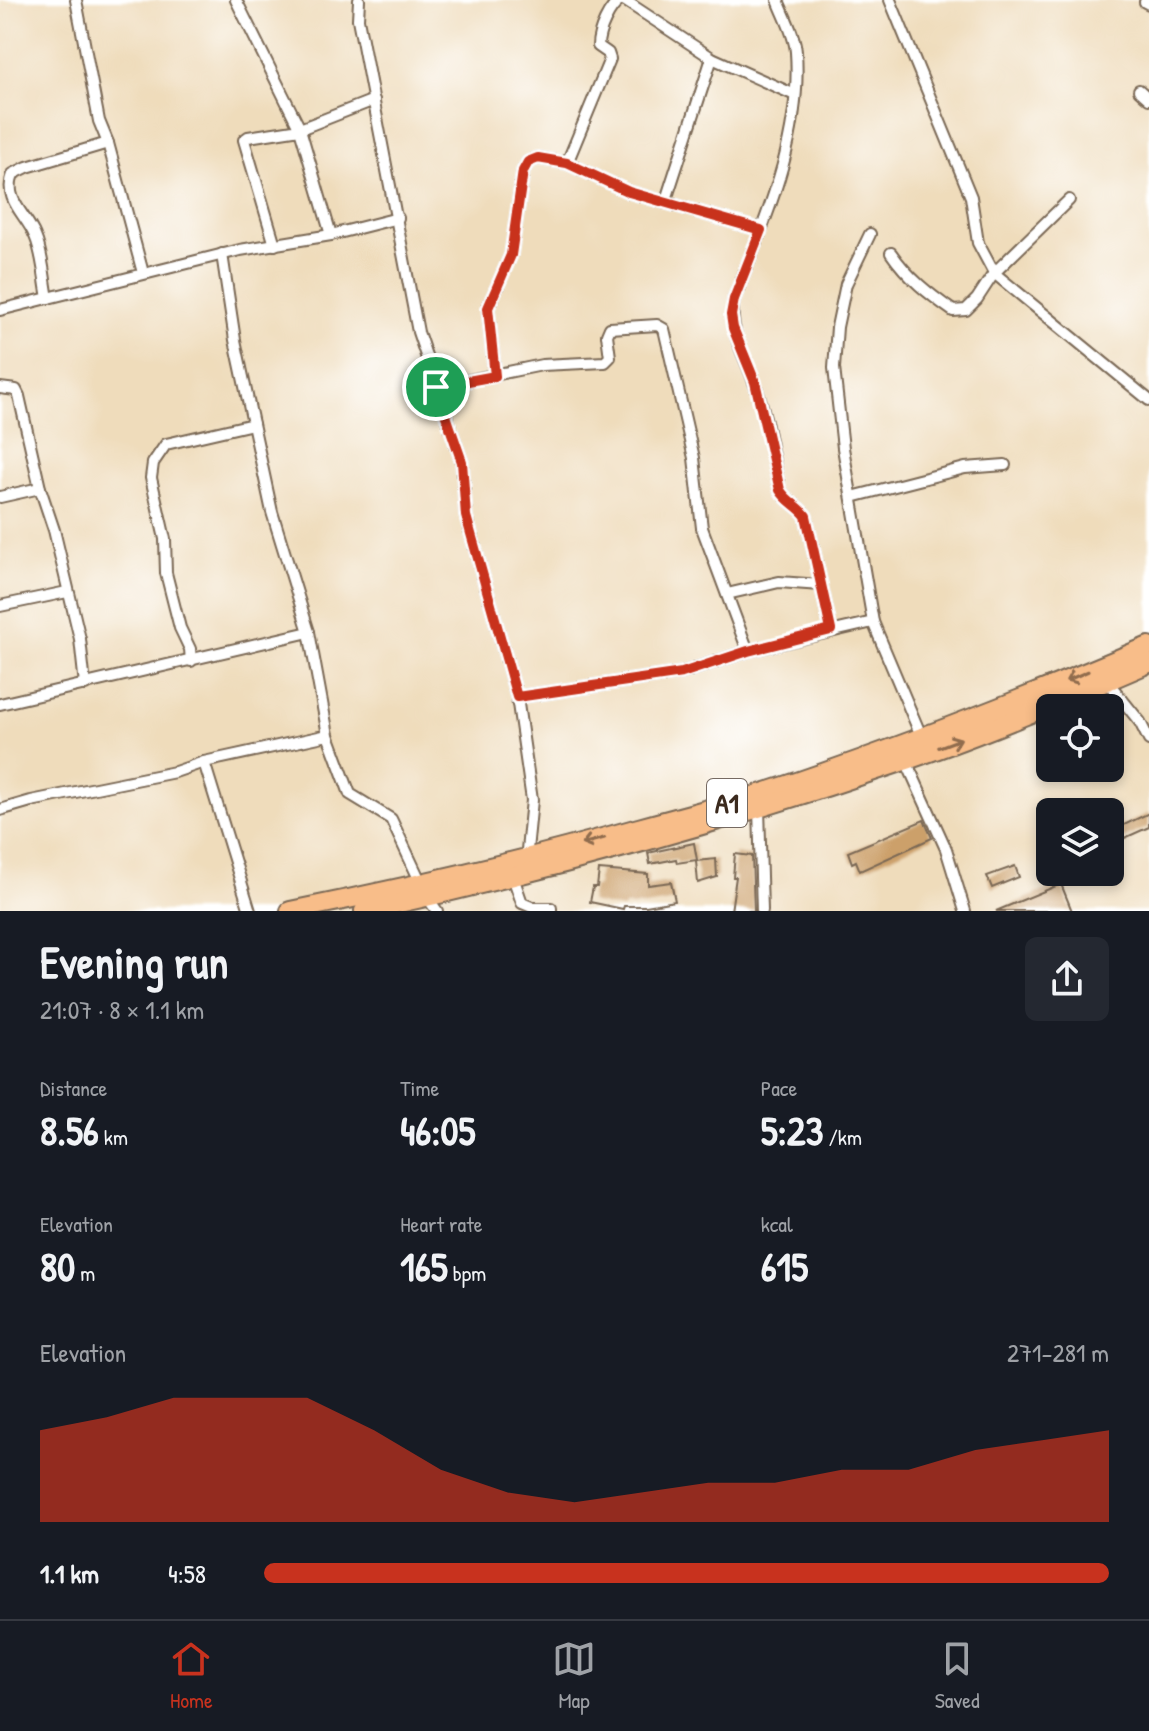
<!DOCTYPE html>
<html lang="en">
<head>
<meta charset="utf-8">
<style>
  body { margin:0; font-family:"Patrick Hand",sans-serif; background:#242831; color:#f1f3f6; height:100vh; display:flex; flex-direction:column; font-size:30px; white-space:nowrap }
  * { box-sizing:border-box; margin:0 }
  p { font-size:26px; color:#9ea1a6 }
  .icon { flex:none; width:44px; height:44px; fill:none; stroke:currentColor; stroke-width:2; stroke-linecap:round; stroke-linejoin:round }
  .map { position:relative; height:911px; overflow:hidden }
  .details { display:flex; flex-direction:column; background:#171b24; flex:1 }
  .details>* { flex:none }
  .fabs { position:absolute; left:1036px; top:694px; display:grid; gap:16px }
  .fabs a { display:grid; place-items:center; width:88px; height:88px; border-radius:12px; background:#171b24; box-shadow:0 4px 12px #0003; font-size:40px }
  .pin { position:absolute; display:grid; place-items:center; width:68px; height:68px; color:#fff; margin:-34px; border:4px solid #fff; border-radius:50%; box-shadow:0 2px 8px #0007 }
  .round { display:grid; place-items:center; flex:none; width:84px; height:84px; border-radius:12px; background:#242831 }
  .summary { display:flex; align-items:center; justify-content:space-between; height:136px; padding:0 40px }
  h1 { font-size:44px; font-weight:700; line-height:60px }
  .stats { display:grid; grid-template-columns:repeat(3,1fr); gap:12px; height:136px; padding:8px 40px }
  .stats div { display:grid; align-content:center }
  .stats b { font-size:40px; font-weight:700 }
  .stats small { font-size:22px; font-weight:400 }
  .stats p { font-size:22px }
  .chart { height:224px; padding:16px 40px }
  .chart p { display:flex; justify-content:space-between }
  .chart svg { width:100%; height:144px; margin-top:8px; fill:#c8321e; opacity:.7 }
  ul { padding:0 40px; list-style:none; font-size:26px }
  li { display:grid; grid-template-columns:128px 96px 1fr; align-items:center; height:60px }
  li i { height:20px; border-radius:10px; background:#c8321e }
  .dock { display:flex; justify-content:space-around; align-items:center; height:112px; border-top:2px solid #363941; background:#171b24; font-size:22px; color:#9ea1a6 }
  .dock a { display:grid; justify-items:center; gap:4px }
  .dock .selected { color:#c8321e }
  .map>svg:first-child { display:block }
</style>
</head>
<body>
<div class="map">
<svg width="1149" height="911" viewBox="0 0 1149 911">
  <rect width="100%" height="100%" fill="#fff"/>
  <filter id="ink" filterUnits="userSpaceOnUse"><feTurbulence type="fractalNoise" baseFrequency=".0125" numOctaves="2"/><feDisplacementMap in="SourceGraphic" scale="16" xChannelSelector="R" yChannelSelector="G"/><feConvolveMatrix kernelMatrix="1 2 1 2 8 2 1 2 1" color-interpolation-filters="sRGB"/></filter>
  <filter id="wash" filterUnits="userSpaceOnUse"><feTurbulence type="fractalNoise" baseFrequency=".006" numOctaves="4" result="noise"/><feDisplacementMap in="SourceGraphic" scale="32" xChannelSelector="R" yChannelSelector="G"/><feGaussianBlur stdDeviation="1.8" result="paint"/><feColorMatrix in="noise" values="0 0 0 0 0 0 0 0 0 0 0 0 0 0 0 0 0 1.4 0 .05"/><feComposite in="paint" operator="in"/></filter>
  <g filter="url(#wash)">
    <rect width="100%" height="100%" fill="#efdcbb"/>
    <g id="blocks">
      <!-- building -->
      <g fill="#cca06a">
        <polygon points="1110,804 1122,826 1149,813 1149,827 1116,842 1110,831"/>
        <polygon points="924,820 932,838 860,871 856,861 852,863 848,852"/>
        <polygon points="694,843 697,860 677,863 676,859 650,864 648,853"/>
        <polygon points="735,854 752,856 754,911 731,911 736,877 733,877"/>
        <polygon points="716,859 717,877 698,883 696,861"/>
        <polygon points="1015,866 1019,877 992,888 987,876"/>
        <polygon points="599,870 648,874 648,885 671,882 675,901 646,906 624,906 623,909 590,902 593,887 597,887"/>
        <polygon points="1061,884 1072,911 996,911"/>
      </g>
    </g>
  </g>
  <g filter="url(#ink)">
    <use href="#blocks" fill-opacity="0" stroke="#7a6855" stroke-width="2"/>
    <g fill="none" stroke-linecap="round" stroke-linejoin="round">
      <!-- street casing -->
      <g stroke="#7a6855" stroke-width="14">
        <g id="street">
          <polyline points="76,0 99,121 108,143 143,273"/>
          <polyline points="236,0 300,129 331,235"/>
          <polyline points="359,0 358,19 418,332 462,462 466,516 517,697 532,800 526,860"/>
          <polyline points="624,0 712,58 795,95"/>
          <path d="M 778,0 C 784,16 795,35 796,52 C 802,139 765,220 734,299 C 728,331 744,353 754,382 C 767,414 772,456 780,490 C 787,502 798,505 806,516 L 831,630"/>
          <polyline points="890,0 971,197 978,243 994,273 1149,400"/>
          <polyline points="1145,2 1149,4"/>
          <polyline points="1139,90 1149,99"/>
          <path d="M 567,163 L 610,59 L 608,53 L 598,46 C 598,32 609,7 621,0"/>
          <polyline points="665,203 712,58"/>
          <polyline points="870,234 846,284 837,327 834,368 843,448 873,622 922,738"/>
          <polyline points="275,245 244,140 248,137 300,129 374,100"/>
          <path d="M 891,253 C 908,278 929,294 953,311 L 966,310 L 977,299 L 994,273 L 1069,200"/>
          <polyline points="222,254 235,340 272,512 309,632 328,735 350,794 391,819 422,885"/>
          <path d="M 48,298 C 44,278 43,254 35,236 C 26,214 3,200 13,174 L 27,167 L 108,143"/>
          <polyline points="0,310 240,250 331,235 398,218"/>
          <polyline points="495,376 488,308 511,255 523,171 528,162 538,158 567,163 629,192 761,230"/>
          <polyline points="436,387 542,365 605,362 610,357 607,335 610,328 657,325 664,329 694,458 702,528 748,651"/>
          <polyline points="0,388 16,390 19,396 40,488 54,530 80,639 85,685"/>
          <polyline points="0,497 40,488"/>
          <polyline points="852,497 965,468 1005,465"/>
          <polyline points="727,594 779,582 821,585"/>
          <polyline points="0,606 67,592"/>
          <polyline points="191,661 190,649 180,628 166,573 165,539 151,478 153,463 166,444 253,424"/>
          <polyline points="1107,681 1140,722 1149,740"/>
          <polyline points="517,697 682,673 748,651 873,622"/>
          <polyline points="0,704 309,632"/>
          <polyline points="906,761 946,849 965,911"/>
          <polyline points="204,762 250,911"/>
          <polyline points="759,808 762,911"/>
          <polyline points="0,810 31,801 175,772 204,762 328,735"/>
          <polyline points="513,877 522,903 534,908 551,908 551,911"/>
          <polyline points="427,897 437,911"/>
        </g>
      </g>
      <!-- highway casing -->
      <g stroke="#7a6855" stroke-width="22">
        <g id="highway">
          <path d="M 290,911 C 405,888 518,862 631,830 C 691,814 752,798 811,777 C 925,738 1038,693 1149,646"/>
          <path d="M 364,911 C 548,871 729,821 907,760 C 989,732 1070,697 1149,663"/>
        </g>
      </g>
      <!-- street -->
      <use href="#street" stroke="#fff" stroke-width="10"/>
      <!-- highway -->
      <use href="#highway" stroke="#f8bd89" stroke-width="18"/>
    </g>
    <!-- one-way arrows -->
    <defs><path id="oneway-shaft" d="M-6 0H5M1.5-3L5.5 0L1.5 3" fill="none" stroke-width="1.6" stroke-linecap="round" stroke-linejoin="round" transform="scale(2)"/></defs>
    <g stroke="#906c4e">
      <use href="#oneway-shaft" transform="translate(1077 676) rotate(157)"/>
      <use href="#oneway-shaft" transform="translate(950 743) rotate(-21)"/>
      <use href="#oneway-shaft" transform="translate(593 841) rotate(165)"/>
    </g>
  </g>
  <g fill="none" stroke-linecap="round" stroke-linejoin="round" filter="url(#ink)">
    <!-- route casing -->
    <g stroke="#fff" stroke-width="16">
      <path id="route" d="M 538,158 L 567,163 L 629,192 L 761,230 L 734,299 L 731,315 L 733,328 L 755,382 L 780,490 C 787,502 798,505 806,516 L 831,630 L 748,651 L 682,673 L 517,697 L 466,516 L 462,462 L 436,387 L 495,376 L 488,308 L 511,255 L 523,171 L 528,162 Z"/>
    </g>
    <!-- route -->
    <use href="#route" stroke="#c8321e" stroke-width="10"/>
  </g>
  <g text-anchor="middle" stroke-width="8" stroke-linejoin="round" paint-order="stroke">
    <!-- shield labels -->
    <rect fill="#fff" stroke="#766a62" stroke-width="2" x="707" y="779" width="40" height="48" rx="6"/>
    <g font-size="28" font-weight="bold" fill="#3b2a1e">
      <text x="727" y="813">A1</text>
    </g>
  </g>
</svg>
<div class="fabs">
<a><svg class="icon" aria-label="locate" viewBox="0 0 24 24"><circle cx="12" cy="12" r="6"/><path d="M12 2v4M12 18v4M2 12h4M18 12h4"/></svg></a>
<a><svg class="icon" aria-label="layers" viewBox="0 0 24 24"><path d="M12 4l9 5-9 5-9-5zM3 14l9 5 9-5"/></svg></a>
</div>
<div class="pin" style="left:436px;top:387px;background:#1e9e55"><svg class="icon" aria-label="arrive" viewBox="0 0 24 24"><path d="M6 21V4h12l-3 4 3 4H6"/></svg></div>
</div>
<section class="details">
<div class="summary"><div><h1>Evening run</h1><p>21:07 · 8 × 1.1 km</p></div><a class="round"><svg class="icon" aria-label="share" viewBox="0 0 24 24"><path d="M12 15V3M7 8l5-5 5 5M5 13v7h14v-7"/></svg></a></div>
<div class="stats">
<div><p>Distance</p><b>8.56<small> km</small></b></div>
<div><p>Time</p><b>46:05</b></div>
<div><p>Pace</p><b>5:23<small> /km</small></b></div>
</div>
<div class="stats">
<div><p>Elevation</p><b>80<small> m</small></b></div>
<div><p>Heart rate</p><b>165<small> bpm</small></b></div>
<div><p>kcal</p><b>615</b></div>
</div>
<div class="chart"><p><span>Elevation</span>271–281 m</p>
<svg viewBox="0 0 160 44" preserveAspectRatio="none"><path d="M0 44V16L10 12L20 6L30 6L40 6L50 16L60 28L70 35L80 38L90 35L100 32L110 32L120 28L130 28L140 22L150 19L160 16V44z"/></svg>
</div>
<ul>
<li><b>1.1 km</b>4:58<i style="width:100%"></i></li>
</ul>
</section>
<nav class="dock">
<a class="selected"><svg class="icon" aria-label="home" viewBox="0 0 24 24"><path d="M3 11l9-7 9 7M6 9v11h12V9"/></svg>Home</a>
<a><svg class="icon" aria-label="map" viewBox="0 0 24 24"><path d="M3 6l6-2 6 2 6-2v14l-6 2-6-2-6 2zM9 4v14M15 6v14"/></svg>Map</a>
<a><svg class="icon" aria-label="saved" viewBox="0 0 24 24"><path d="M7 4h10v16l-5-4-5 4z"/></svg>Saved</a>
</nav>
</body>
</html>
